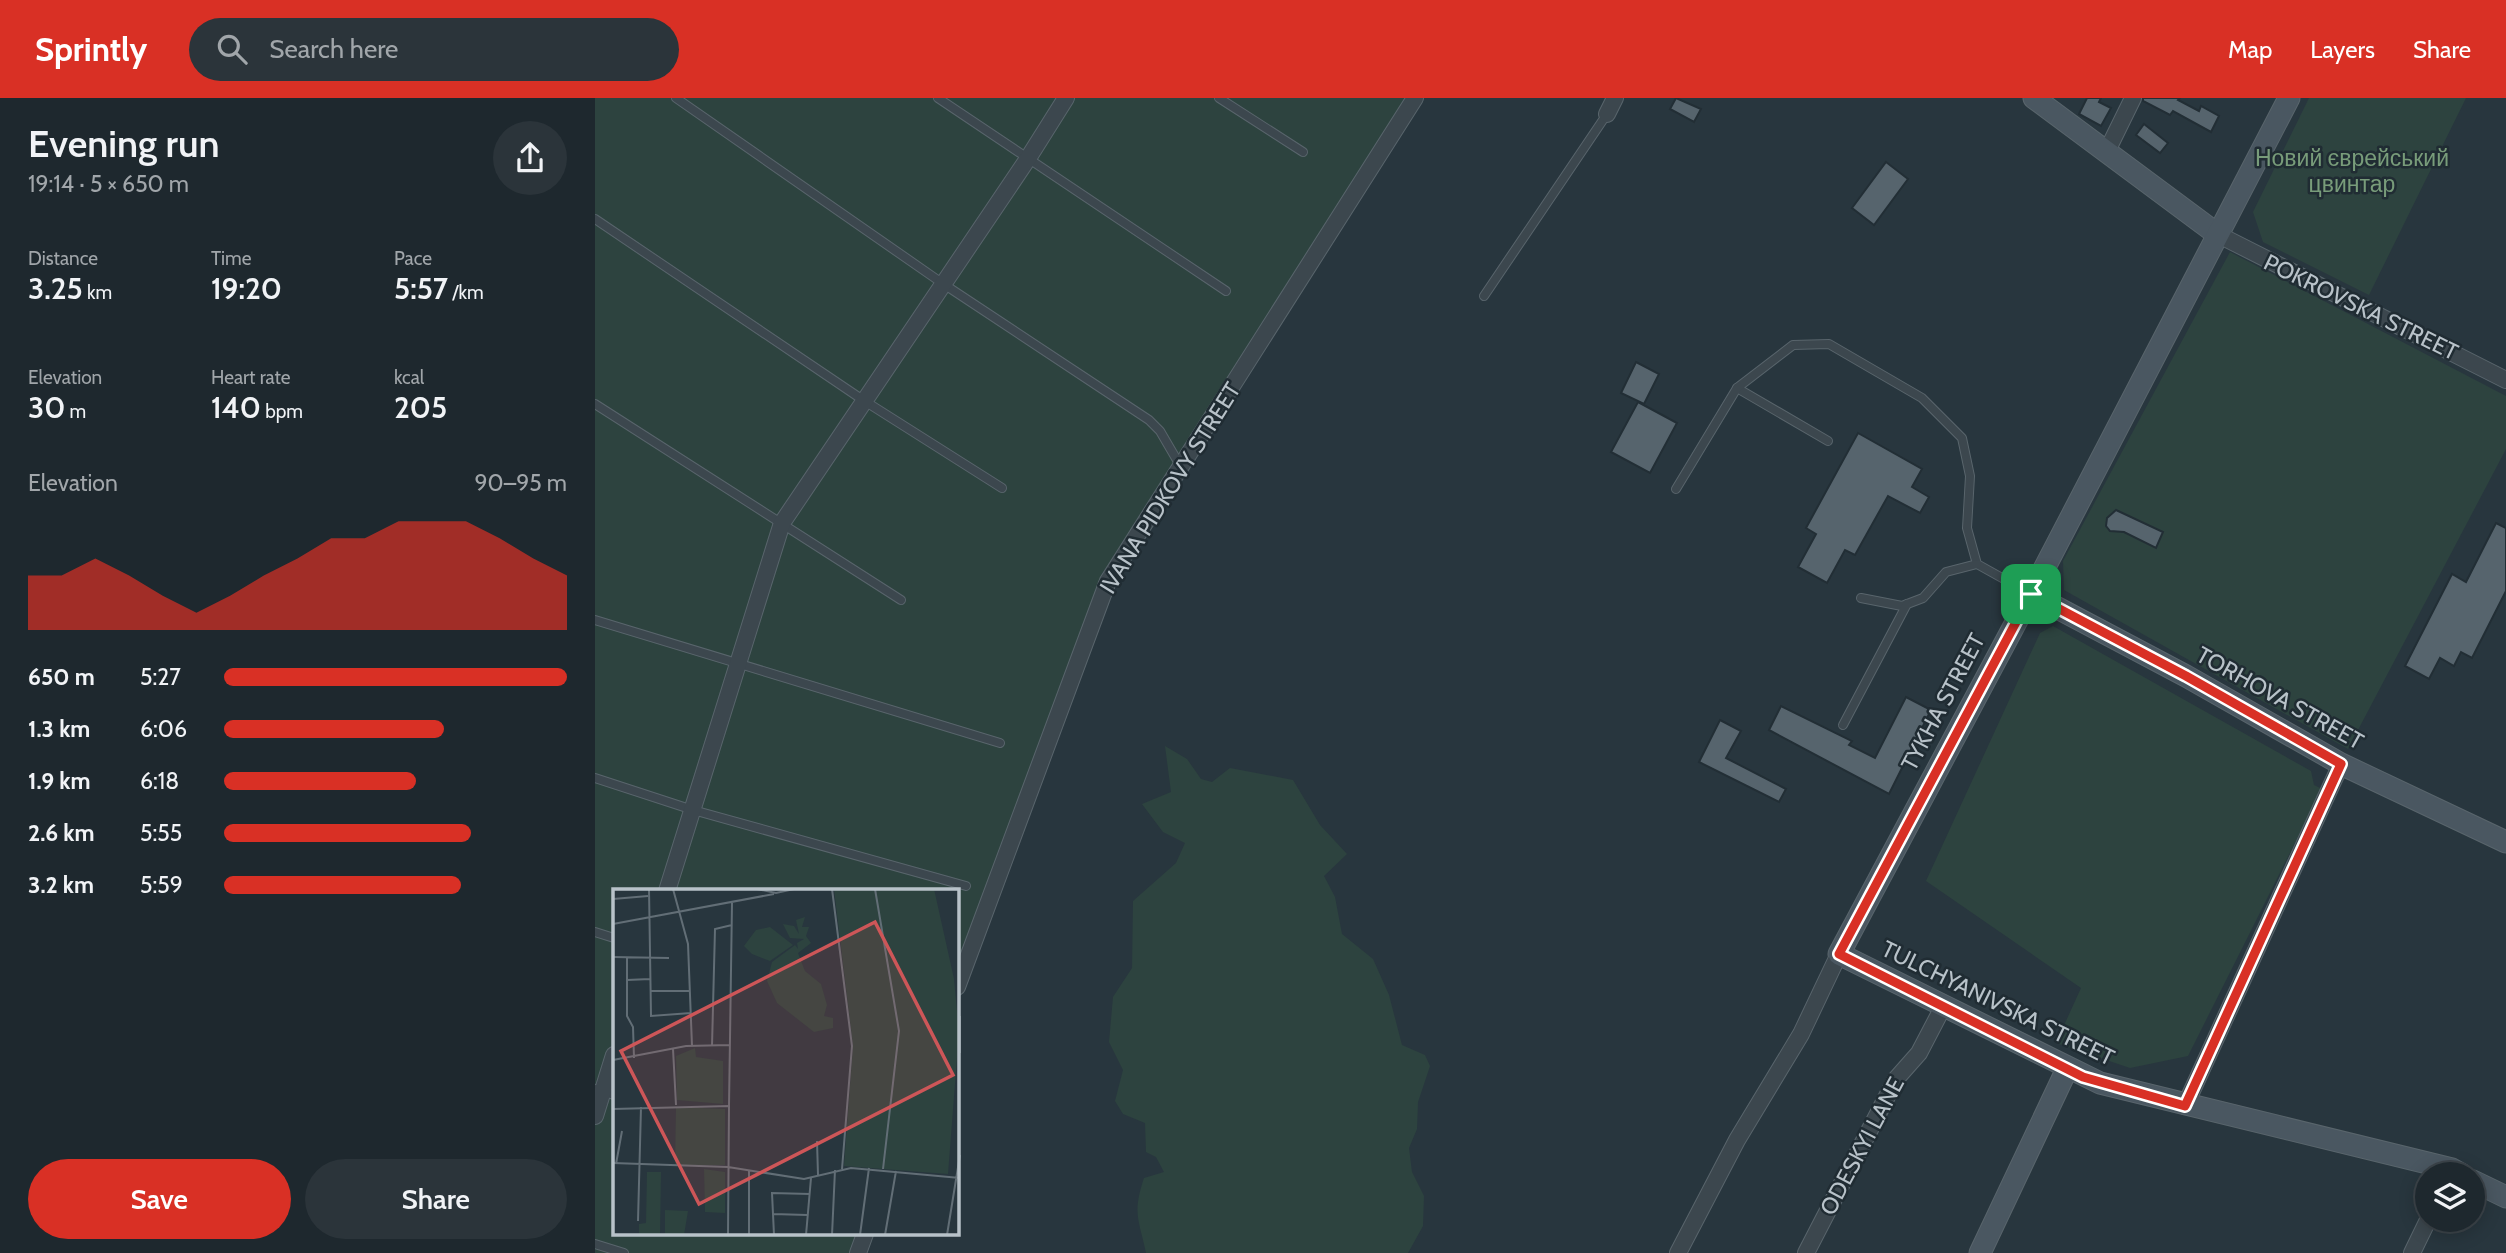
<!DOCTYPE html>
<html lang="en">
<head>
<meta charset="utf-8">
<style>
  body { margin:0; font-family:Cabin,sans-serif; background:#2b343a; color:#f1f3f6; height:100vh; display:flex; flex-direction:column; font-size:26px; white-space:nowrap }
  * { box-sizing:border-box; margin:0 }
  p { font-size:23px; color:#a1a6aa }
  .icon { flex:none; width:38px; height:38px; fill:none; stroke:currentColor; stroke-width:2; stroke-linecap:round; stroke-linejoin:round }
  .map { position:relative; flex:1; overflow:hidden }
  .sheet { display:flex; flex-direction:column; background:#1e282e; width:595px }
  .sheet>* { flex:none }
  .buttons { position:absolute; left:1820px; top:1064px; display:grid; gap:14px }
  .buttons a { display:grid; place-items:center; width:70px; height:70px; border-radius:50%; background:#1e282e; box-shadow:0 4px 18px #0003,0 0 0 2px #3c444a; font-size:35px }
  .pin { position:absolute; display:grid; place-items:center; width:60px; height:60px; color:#fff; margin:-30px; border-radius:14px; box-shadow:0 4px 10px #0006 }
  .round { display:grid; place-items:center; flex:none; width:74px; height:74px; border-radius:37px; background:#2b343a }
  .summary { display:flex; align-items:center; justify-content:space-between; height:119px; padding:0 28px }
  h1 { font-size:38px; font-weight:600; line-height:52px }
  .stats { display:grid; grid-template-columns:repeat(3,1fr); gap:10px; height:119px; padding:7px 28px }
  .stats div { display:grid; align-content:center }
  .stats b { font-size:30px; font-weight:600 }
  .stats small { font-size:19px; font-weight:400 }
  .stats p { font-size:19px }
  .chart { height:196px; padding:14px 28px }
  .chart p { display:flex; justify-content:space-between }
  .chart svg { width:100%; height:126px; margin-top:7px; fill:#d93025; opacity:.7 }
  .primary-button { display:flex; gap:14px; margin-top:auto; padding:14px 28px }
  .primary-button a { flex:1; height:80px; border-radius:42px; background:#d93025; color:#fff; font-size:28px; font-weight:600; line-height:80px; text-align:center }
  .primary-button a+a { background:#2b343a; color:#f1f3f6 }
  ul { padding:0 28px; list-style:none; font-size:23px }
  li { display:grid; grid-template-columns:112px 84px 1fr; align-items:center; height:52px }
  li i { height:18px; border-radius:9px; background:#d93025 }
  header { display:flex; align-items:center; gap:42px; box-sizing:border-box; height:98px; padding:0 35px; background:#d93025; color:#fff }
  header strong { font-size:33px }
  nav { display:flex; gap:38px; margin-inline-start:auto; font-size:24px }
  .search { width:490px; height:63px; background:#2b343a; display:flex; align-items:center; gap:18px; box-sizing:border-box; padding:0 24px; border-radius:38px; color:#a1a6aa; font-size:26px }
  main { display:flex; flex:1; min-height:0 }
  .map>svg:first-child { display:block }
</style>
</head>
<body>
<header>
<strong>Sprintly</strong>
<div class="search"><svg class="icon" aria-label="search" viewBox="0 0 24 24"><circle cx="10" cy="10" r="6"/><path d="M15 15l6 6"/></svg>Search here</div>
<nav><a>Map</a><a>Layers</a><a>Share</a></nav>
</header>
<main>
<section class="sheet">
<div class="summary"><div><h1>Evening run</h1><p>19:14 · 5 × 650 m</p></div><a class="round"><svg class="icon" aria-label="share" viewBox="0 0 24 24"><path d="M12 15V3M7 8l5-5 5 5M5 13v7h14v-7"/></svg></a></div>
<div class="stats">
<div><p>Distance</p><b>3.25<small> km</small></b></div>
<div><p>Time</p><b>19:20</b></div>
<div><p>Pace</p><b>5:57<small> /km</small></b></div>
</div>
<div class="stats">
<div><p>Elevation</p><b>30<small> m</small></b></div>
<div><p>Heart rate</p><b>140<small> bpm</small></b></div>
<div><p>kcal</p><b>205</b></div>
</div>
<div class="chart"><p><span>Elevation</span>90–95 m</p>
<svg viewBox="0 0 160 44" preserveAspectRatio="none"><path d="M0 44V25L10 25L20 19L30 25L40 32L50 38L60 32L70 25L80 19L90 12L100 12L110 6L120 6L130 6L140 12L150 19L160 25V44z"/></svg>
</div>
<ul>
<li><b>650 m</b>5:27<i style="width:100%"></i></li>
<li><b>1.3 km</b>6:06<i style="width:64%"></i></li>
<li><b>1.9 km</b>6:18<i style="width:56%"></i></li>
<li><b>2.6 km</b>5:55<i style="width:72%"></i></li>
<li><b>3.2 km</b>5:59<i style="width:69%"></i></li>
</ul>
<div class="primary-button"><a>Save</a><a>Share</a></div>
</section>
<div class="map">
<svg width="1911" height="1155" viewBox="0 0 1911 1155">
  <rect width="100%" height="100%" fill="#28363e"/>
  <!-- green -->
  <g fill="#2d433f">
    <polygon points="0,0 813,0 507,476 362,867 362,793 19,793 19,1136 263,1136 255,1155 0,1155"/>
    <polygon points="1714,0 1871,0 1774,197 1668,144 1658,114"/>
    <polygon points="1635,154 1911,298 1911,351 1753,651 1469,492 1468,463"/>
    <polygon points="1458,528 1716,673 1719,687 1727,691 1593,958 1535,970 1461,945 1486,890 1331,783 1445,535"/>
    <path d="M 570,648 L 592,661 L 606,681 L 617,684 L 635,670 L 698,682 L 725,727 L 752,756 L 729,778 L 740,799 L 747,836 L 778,861 L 794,897 L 807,947 L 830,957 L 835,968 L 823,1004 L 822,1031 L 814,1050 L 817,1074 L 829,1098 L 828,1128 L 813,1155 L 551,1155 C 544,1121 537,1116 549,1080 L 569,1074 L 561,1059 L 551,1054 L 550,1025 L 528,1016 L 520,1003 L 528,972 L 514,944 L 518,899 L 537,870 L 538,803 L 581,765 L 590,745 L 568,734 L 547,706 L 576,694 Z"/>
  </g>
  <!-- building -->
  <g fill="#56646d" stroke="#222e35" stroke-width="2">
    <polygon points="1081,0 1106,11 1099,24 1075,11"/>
    <polygon points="1492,0 1506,0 1504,4 1516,10 1506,28 1484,16"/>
    <polygon points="1548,0 1585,0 1583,2 1604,13 1606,8 1624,18 1616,34 1578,13 1575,17 1548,3"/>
    <polygon points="1549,26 1573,45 1565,55 1541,37"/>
    <polygon points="1291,64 1313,81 1279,127 1257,110"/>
    <polygon points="1041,264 1064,276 1049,306 1026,295"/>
    <polygon points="1043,304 1082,325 1055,375 1016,354"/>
    <polygon points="1263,335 1327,371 1317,389 1334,399 1325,415 1293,398 1260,457 1250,452 1232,485 1203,469 1221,436 1211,430"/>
    <polygon points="1521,412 1568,434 1561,450 1529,434 1515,433 1511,428 1512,420"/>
    <polygon points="1901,425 1911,430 1911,493 1877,560 1866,554 1859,568 1845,560 1834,581 1810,568 1857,476 1871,484"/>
    <polygon points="1311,599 1336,612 1294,696 1174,632 1186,608 1257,643 1254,647 1280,660"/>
    <polygon points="1125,622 1146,633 1131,660 1191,691 1184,704 1104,664"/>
  </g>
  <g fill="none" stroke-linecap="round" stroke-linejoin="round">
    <!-- lane casing -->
    <g stroke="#59656c" stroke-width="10">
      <g id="lane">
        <polyline points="81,0 347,185 554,322 565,333 586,369"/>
        <polyline points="343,0 631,193"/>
        <polyline points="624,0 708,54"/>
        <polyline points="0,121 268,302 407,390"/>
        <polyline points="889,198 1012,16"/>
        <polyline points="1142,290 1233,343"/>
        <polyline points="0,306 306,502"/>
        <polyline points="1081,391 1142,290 1198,247 1234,246 1327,300 1367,340 1375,378 1372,430 1382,466 1434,495"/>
        <polyline points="1266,500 1307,508 1328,500 1351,474 1382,466"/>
        <polyline points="0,522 405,645"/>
        <polyline points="1248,627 1312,506"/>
        <polyline points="0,680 98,712 371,788"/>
        <polyline points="0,834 19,840"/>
        <polyline points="0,991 19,997"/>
        <polyline points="0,1146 29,1155"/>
      </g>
    </g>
    <!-- street casing -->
    <g stroke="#59656c" stroke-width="18">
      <g id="street">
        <polyline points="1012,16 1020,0"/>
        <polyline points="1512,53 1538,0"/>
        <polyline points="1622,136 1911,282"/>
        <polyline points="72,793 187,425 432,62 471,0"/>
        <polyline points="362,889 513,483 820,0"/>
        <polyline points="1590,1008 1746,666"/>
        <polyline points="0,1018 19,957"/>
        <polyline points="263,1155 270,1136"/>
        <polyline points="1083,1155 1142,1042 1206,936 1244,856"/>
        <polyline points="1211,1155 1301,981 1324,955 1348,909"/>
        <polyline points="1817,1155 1833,1122"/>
      </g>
    </g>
    <!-- secondary casing -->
    <g stroke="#59656c" stroke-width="23">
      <g id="secondary">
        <polyline points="1439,0 1622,136"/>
        <polyline points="1694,0 1436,496 1244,856 1505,985 1857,1071 1866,1076"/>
        <polyline points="1436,496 1591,578 1746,666 1911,744"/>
        <polyline points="1878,1083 1911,1099"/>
        <polyline points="1385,1155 1472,971"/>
      </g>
    </g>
    <!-- lane -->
    <use href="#lane" stroke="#3c474e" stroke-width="8"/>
    <!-- street -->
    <use href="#street" stroke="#3c474e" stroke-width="16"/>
    <!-- secondary -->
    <use href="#secondary" stroke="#4a5761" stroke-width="21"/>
  </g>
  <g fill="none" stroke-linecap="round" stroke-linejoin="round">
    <!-- route casing -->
    <g stroke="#fff" stroke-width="14">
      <polygon id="route" points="1436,496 1591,578 1746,666 1590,1008 1488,979 1244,856"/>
    </g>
    <!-- route -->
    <use href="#route" stroke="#d93025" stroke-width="9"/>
  </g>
  <g text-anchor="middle" stroke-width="5" stroke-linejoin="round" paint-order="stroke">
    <!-- park labels -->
    <g font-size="23" fill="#789c7a" stroke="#202c33">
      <text x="1757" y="68">Новий єврейський<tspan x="1757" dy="26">цвинтар</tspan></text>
    </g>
    <!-- street labels -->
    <g font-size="23" fill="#b8c2c9" stroke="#202c33">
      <text transform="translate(1766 209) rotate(26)" y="8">POKROVSKA STREET</text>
      <text transform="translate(575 390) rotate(-58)" y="8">IVANA PIDKOVY STREET</text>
      <text transform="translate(1685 600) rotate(29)" y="8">TORHOVA STREET</text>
      <text transform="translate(1348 604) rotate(-62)" y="8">TYKHA STREET</text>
      <text transform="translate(1403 905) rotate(26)" y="8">TULCHYANIVSKA STREET</text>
      <text transform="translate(1267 1048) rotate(-62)" y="8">ODESKYI LANE</text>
    </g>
  </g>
  <!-- overview -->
  <g transform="translate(18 791)">
    <rect width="346" height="346" fill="#28363e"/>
    <path d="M 221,0 L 321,0 L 341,90 L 346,143 L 335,285 L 231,277 L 240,157 ZM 192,28 L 189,38 L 196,38 L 193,47 L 198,54 L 185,64 L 192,82 L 208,95 L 214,116 L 211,127 L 220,129 L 220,139 L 201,143 L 164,114 L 154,92 L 159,73 L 182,56 L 185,60 L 184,54 L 191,50 L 177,49 L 170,35 L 181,37 L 186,45 L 183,31 ZM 157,38 L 180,56 L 157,72 L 139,65 L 131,57 L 143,41 ZM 82,159 L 83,168 L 110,172 L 110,215 L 64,211 L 63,167 ZM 63,218 L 112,220 L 112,276 L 62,276 ZM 91,280 L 112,283 L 112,324 L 92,323 ZM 34,283 L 48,283 L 47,346 L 26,345 L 26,335 L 33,334 ZM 52,321 L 75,322 L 71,346 L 52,346 Z" fill="#2d433f"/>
    <path fill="none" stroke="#626e76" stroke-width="2" d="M 36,0 L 38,127 L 78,124M 60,0 L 75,55 L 79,157M 144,0 L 163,4 L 181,0M 219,0 L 239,157 L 229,280M 262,0 L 286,142 L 270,280M 0,10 L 35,7M 0,35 L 161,5M 0,68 L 56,69M 14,68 L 14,127 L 20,138 L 21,169M 14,91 L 37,90M 37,102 L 77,102M 347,127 L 347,164M 99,157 L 102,40 L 119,36M 60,160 L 63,216M 0,171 L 73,157 L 117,156M 116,217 L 119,14M 0,220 L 116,217 L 115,346M 204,252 L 205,286M 0,274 L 115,278M 3,275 L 9,242M 115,278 L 191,290 L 238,279 L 347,289M 136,281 L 136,346M 160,325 L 194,326M 25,332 L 28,218M 161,346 L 159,304 L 197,305M 193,346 L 198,289M 219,346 L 222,281M 247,346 L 256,279M 272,346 L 283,282M 334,346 L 347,266"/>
    <path fill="#cd5658" fill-opacity="0.15" stroke="#cd5658" stroke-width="3.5" d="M 262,33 L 340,186 L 86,315 L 8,162 Z"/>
    <rect width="346" height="346" fill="none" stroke="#b8c2c9" stroke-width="3.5"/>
  </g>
</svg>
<div class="buttons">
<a><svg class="icon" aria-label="layers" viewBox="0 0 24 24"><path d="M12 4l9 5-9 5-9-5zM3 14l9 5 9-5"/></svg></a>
</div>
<div class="pin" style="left:1436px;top:496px;background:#1e9e55"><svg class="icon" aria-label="arrive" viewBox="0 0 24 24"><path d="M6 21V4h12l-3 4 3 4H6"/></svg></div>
</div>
</main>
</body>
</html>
